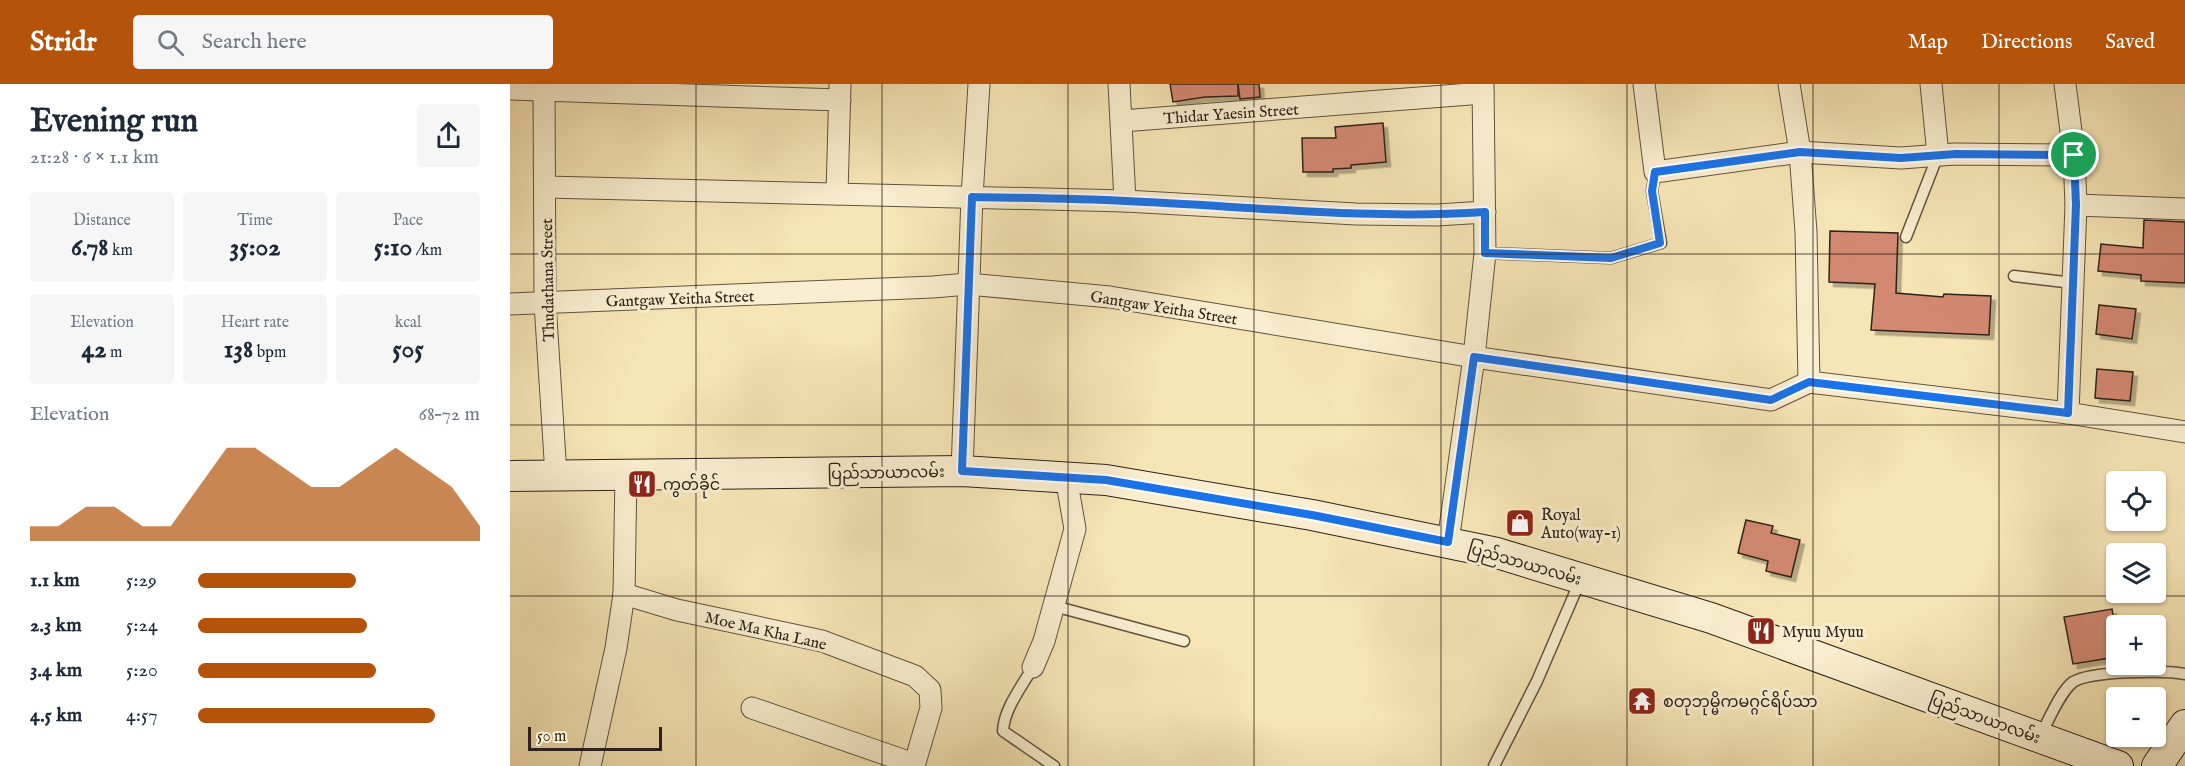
<!DOCTYPE html>
<html lang="en">
<head>
<meta charset="utf-8">
<style>
  body { margin:0; font-family:"IM FELL English","Noto Sans Myanmar",serif; background:#f6f6f7; color:#1f2937; height:100vh; display:flex; flex-direction:column; font-size:22px; white-space:nowrap }
  * { box-sizing:border-box; margin:0 }
  p { font-size:20px; color:#747a83 }
  .icon { flex:none; width:33px; height:33px; fill:none; stroke:currentColor; stroke-width:2; stroke-linecap:round; stroke-linejoin:round }
  .map { position:relative; flex:1; overflow:hidden }
  .side { display:flex; flex-direction:column; background:#fff; width:510px }
  .side>* { flex:none }
  .controls { position:absolute; left:1596px; top:387px; display:grid; gap:12px }
  .controls a { display:grid; place-items:center; width:60px; height:60px; border-radius:6px; background:#fff; box-shadow:0 2px 4px #0004; font-size:30px }
  .scale { position:absolute; left:18px; bottom:15px; width:134px; box-sizing:border-box; padding-left:6px; border:3px solid #2f221b; border-top:0; font-size:16px; line-height:21px; white-space:nowrap; color:#2f221b; -webkit-text-stroke:4px #f9eecf; paint-order:stroke }
  .pin { position:absolute; display:grid; place-items:center; width:51px; height:51px; color:#fff; margin:-26px; border:3px solid #fff; border-radius:50%; box-shadow:0 2px 6px #0007 }
  .round { display:grid; place-items:center; flex:none; width:63px; height:63px; border-radius:6px; background:#f6f6f7 }
  .head { display:flex; align-items:center; justify-content:space-between; height:102px; padding:0 30px }
  h1 { font-size:33px; font-weight:700; line-height:45px }
  .metrics { display:grid; grid-template-columns:repeat(3,1fr); gap:9px; height:102px; padding:6px 30px }
  .metrics div { display:grid; align-content:center; border-radius:6px; background:#f6f6f7; text-align:center }
  .metrics b { font-size:26px; font-weight:700 }
  .metrics small { font-size:16px; font-weight:400 }
  .metrics p { font-size:16px }
  .chart { height:168px; padding:12px 30px }
  .chart p { display:flex; justify-content:space-between }
  .chart svg { width:100%; height:108px; margin-top:6px; fill:#b45309; opacity:.7 }
  ul { padding:0 30px; list-style:none; font-size:20px }
  li { display:grid; grid-template-columns:96px 72px 1fr; align-items:center; height:45px }
  li i { height:15px; border-radius:8px; background:#b45309 }
  header { display:flex; align-items:center; gap:36px; box-sizing:border-box; height:84px; padding:0 30px; background:#b45309; color:#fff }
  header strong { font-size:28px }
  nav { display:flex; gap:33px; margin-inline-start:auto; font-size:21px }
  .search { width:420px; height:54px; background:#f6f6f7; display:flex; align-items:center; gap:15px; box-sizing:border-box; padding:0 21px; border-radius:6px; color:#747a83; font-size:22px }
  main { display:flex; flex:1; min-height:0 }
  .map>svg:first-child { display:block }
</style>
</head>
<body>
<header>
<strong>Stridr</strong>
<div class="search"><svg class="icon" aria-label="search" viewBox="0 0 24 24"><circle cx="10" cy="10" r="6"/><path d="M15 15l6 6"/></svg>Search here</div>
<nav><a>Map</a><a>Directions</a><a>Saved</a></nav>
</header>
<main>
<section class="side">
<div class="head"><div><h1>Evening run</h1><p>21:28 · 6 × 1.1 km</p></div><a class="round"><svg class="icon" aria-label="share" viewBox="0 0 24 24"><path d="M12 15V3M7 8l5-5 5 5M5 13v7h14v-7"/></svg></a></div>
<div class="metrics">
<div><p>Distance</p><b>6.78<small> km</small></b></div>
<div><p>Time</p><b>35:02</b></div>
<div><p>Pace</p><b>5:10<small> /km</small></b></div>
</div>
<div class="metrics">
<div><p>Elevation</p><b>42<small> m</small></b></div>
<div><p>Heart rate</p><b>138<small> bpm</small></b></div>
<div><p>kcal</p><b>505</b></div>
</div>
<div class="chart"><p><span>Elevation</span>68–72 m</p>
<svg viewBox="0 0 160 44" preserveAspectRatio="none"><path d="M0 44V38L10 38L20 30L30 30L40 38L50 38L60 22L70 6L80 6L90 14L100 22L110 22L120 14L130 6L140 14L150 22L160 38V44z"/></svg>
</div>
<ul>
<li><b>1.1 km</b>5:29<i style="width:56%"></i></li>
<li><b>2.3 km</b>5:24<i style="width:60%"></i></li>
<li><b>3.4 km</b>5:20<i style="width:63%"></i></li>
<li><b>4.5 km</b>4:57<i style="width:84%"></i></li>
</ul>
</section>
<div class="map">
<svg width="1675" height="682" viewBox="0 0 1675 682">
  <defs>
    <filter id="shadow"><feDropShadow dx="4.5" dy="4.5" stdDeviation="0" flood-color="#0004"/></filter>
  </defs>
  <rect width="100%" height="100%" fill="#f6e5b5"/>
  <filter id="stains"><feTurbulence type="fractalNoise" baseFrequency=".00333" numOctaves="4"/><feColorMatrix values="0 0 0 0 .2 0 0 0 0 .09 0 0 0 0 .02 0 0 0 .5 -.17"/></filter>
  <radialGradient id="worn" r=".72"><stop offset=".6" stop-color="#630" stop-opacity="0"/><stop offset="1" stop-color="#630" stop-opacity=".3"/></radialGradient>
  <!-- building -->
  <g fill="#d38872" stroke="#2f221b" stroke-width="1.5" filter="url(#shadow)">
    <polygon points="660,0 728,0 728,12 695,13 663,18"/>
    <polygon points="728,0 749,0 750,13 730,15"/>
    <polygon points="873,39 876,78 841,81 841,84 823,85 823,88 793,88 792,54 826,54 825,43"/>
    <polygon points="1634,136 1675,138 1675,199 1631,197 1631,191 1588,187 1591,160 1633,164"/>
    <polygon points="1320,147 1388,149 1386,209 1433,213 1434,210 1481,212 1479,251 1361,246 1365,200 1319,198"/>
    <polygon points="1589,221 1626,225 1622,255 1586,250"/>
    <polygon points="1587,285 1623,288 1620,317 1585,314"/>
    <polygon points="1236,436 1263,442 1261,449 1290,456 1281,493 1256,487 1258,477 1228,469"/>
    <polygon points="1602,525 1606,548 1606,573 1563,580 1554,533"/>
  </g>
  <g fill="none" stroke-linecap="round" stroke-linejoin="round">
    <!-- lane casing -->
    <g stroke="#615342" stroke-width="13">
      <g id="lane">
        <polyline points="1396,153 1428,71"/>
        <polyline points="975,169 1101,174 1151,159 1142,107 1145,88"/>
        <polyline points="1504,192 1563,199"/>
        <polyline points="544,522 674,557"/>
        <path d="M 523,583 C 512,602 494,625 493,647 L 544,682"/>
        <path d="M 1531,650 C 1539,636 1550,608 1563,598 C 1580,587 1654,586 1675,590"/>
        <polyline points="984,682 1027,597 1070,497"/>
      </g>
    </g>
    <!-- street casing -->
    <g stroke="#615342" stroke-width="23">
      <g id="street">
        <polyline points="34,0 35,219 46,391"/>
        <polyline points="609,0 615,117"/>
        <polyline points="1134,0 1145,88 1290,68 1391,74 1445,70 1564,71"/>
        <polyline points="1279,0 1290,68 1296,148 1299,298"/>
        <polyline points="1421,0 1428,71"/>
        <polyline points="1555,0 1564,71 1566,121 1558,329"/>
        <polyline points="0,5 330,16"/>
        <polyline points="612,37 973,9"/>
        <polyline points="35,103 615,117 846,130 927,131 975,128"/>
        <polyline points="327,110 330,0"/>
        <polyline points="1566,121 1675,125"/>
        <polyline points="0,220 423,203 458,200 600,213 964,273 1261,316 1299,298"/>
        <polyline points="1299,298 1558,329 1675,348"/>
        <polyline points="452,387 462,113 469,0"/>
        <polyline points="938,458 964,273 975,169 973,0"/>
        <polyline points="114,510 167,526 312,557 405,592 420,606 421,624 404,682"/>
        <polyline points="523,583 534,557 565,445 556,393"/>
        <polyline points="242,624 404,680"/>
        <polyline points="80,682 106,564 114,510 116,390"/>
      </g>
    </g>
    <!-- secondary casing -->
    <g stroke="#2f221b" stroke-width="32">
      <g id="secondary">
        <polyline points="0,392 452,387 596,396 802,431 987,469 1201,534 1608,682"/>
        <polyline points="1647,682 1675,641"/>
      </g>
    </g>
    <!-- lane -->
    <use href="#lane" stroke="#f9eecf" stroke-width="10"/>
    <!-- street -->
    <use href="#street" stroke="#f9eecf" stroke-width="21"/>
    <!-- secondary -->
    <use href="#secondary" stroke="#f9eecf" stroke-width="30"/>
  </g>
  <g fill="none" stroke-linecap="round" stroke-linejoin="round">
    <!-- route casing -->
    <g stroke="#fff" stroke-width="12">
      <path id="route" d="M 1290,68 L 1391,74 L 1446,70 L 1564,71 L 1566,121 L 1558,329 L 1299,298 L 1261,316 L 964,273 L 938,458 L 802,431 L 596,396 L 452,387 L 462,113 C 513,114 565,114 616,117 C 736,122 856,136 975,128 L 975,169 L 1101,174 L 1150,159 L 1142,107 L 1145,88 Z"/>
    </g>
    <!-- route -->
    <use href="#route" stroke="#1a73e8" stroke-width="8"/>
  </g>
  <!-- grid -->
  <path fill="none" stroke="#2f221b" stroke-width="1.5" stroke-opacity="0.55" d="M 186,0 L 186,682M 372,0 L 372,682M 558,0 L 558,682M 744,0 L 744,682M 931,0 L 931,682M 1117,0 L 1117,682M 1303,0 L 1303,682M 1489,0 L 1489,682M 0,170 L 1675,170M 0,341 L 1675,341M 0,512 L 1675,512"/>
  <!-- icons -->
  <defs>
    <g id="restaurant-square" transform="scale(1.5)"><rect x="-9" y="-9" width="18" height="18" rx="4" fill="#8f2418" stroke="#f9eecf"/><path d="M-5-6h1v4h1v-4h1v4h1v-4h1v5L-1.5 .5V6h-2V.5L-5-1ZM5-6V6H3V1.5H1.5Q1.5-4 5-6Z" fill="#fff"/></g>
    <g id="shop-square" transform="scale(1.5)"><rect x="-9" y="-9" width="18" height="18" rx="4" fill="#8f2418" stroke="#f9eecf"/><path d="M-5-2.5h2.3a2.7 3.5 0 0 1 5.4 0H5L5.5 6h-11ZM-1.5-2.5h3a1.5 2.3 0 0 0-3 0Z" fill="#fff"/></g>
    <g id="temple-square" transform="scale(1.5)"><rect x="-9" y="-9" width="18" height="18" rx="4" fill="#8f2418" stroke="#f9eecf"/><path d="M0-6L5-2H3V0L6.5 2.5H4V6H1.5V3h-3V6H-4V2.5H-6.5L-3 0V-2H-5Z" fill="#fff"/></g>
  </defs>
  <g fill-rule="evenodd">
    <use href="#restaurant-square" x="132" y="400"/>
    <use href="#shop-square" x="1010" y="439"/>
    <use href="#restaurant-square" x="1251" y="547"/>
    <use href="#temple-square" x="1132" y="617"/>
  </g>
  <g text-anchor="middle" stroke-width="6" stroke-linejoin="round" paint-order="stroke">
    <!-- street labels -->
    <g font-size="16" fill="#2f221b" stroke="#f9eecf">
      <text transform="translate(721 29) rotate(-4)" y="6">Thidar Yaesin Street</text>
      <text transform="translate(37 196) rotate(-91)" y="6">Thudathana Street</text>
      <text transform="translate(170 214) rotate(-2)" y="6">Gantgaw Yeitha Street</text>
      <text transform="translate(654 223) rotate(9)" y="6">Gantgaw Yeitha Street</text>
      <text transform="translate(376 388) rotate(-1)" y="6">ပြည်သာယာလမ်း</text>
      <text transform="translate(1015 479) rotate(16)" y="6">ပြည်သာယာလမ်း</text>
      <text transform="translate(256 546) rotate(13)" y="6">Moe Ma Kha Lane</text>
      <text transform="translate(1475 634) rotate(20)" y="6">ပြည်သာယာလမ်း</text>
    </g>
    <!-- poi labels -->
    <g font-size="16" fill="#2f221b" stroke="#f9eecf" text-anchor="start">
      <text x="153" y="406">ကွတ်ခိုင်</text>
      <text x="1031" y="436">Royal<tspan x="1031" dy="18">Auto(way-1)</tspan></text>
      <text x="1272" y="553">Myuu Myuu</text>
      <text x="1153" y="623">စတုဘုမ္မိကမဂ္ဂင်ရိပ်သာ</text>
    </g>
  </g>
  <rect width="100%" height="100%" filter="url(#stains)"/>
  <rect width="100%" height="100%" fill="url(#worn)"/>
</svg>
<div class="controls">
<a><svg class="icon" aria-label="locate" viewBox="0 0 24 24"><circle cx="12" cy="12" r="6"/><path d="M12 2v4M12 18v4M2 12h4M18 12h4"/></svg></a>
<a><svg class="icon" aria-label="layers" viewBox="0 0 24 24"><path d="M12 4l9 5-9 5-9-5zM3 14l9 5 9-5"/></svg></a>
<a>+</a>
<a>−</a>
</div>
<div class="scale">50 m</div>
<div class="pin" style="left:1564px;top:71px;background:#1e9e55"><svg class="icon" aria-label="arrive" viewBox="0 0 24 24"><path d="M6 21V4h12l-3 4 3 4H6"/></svg></div>
</div>
</main>
</body>
</html>
